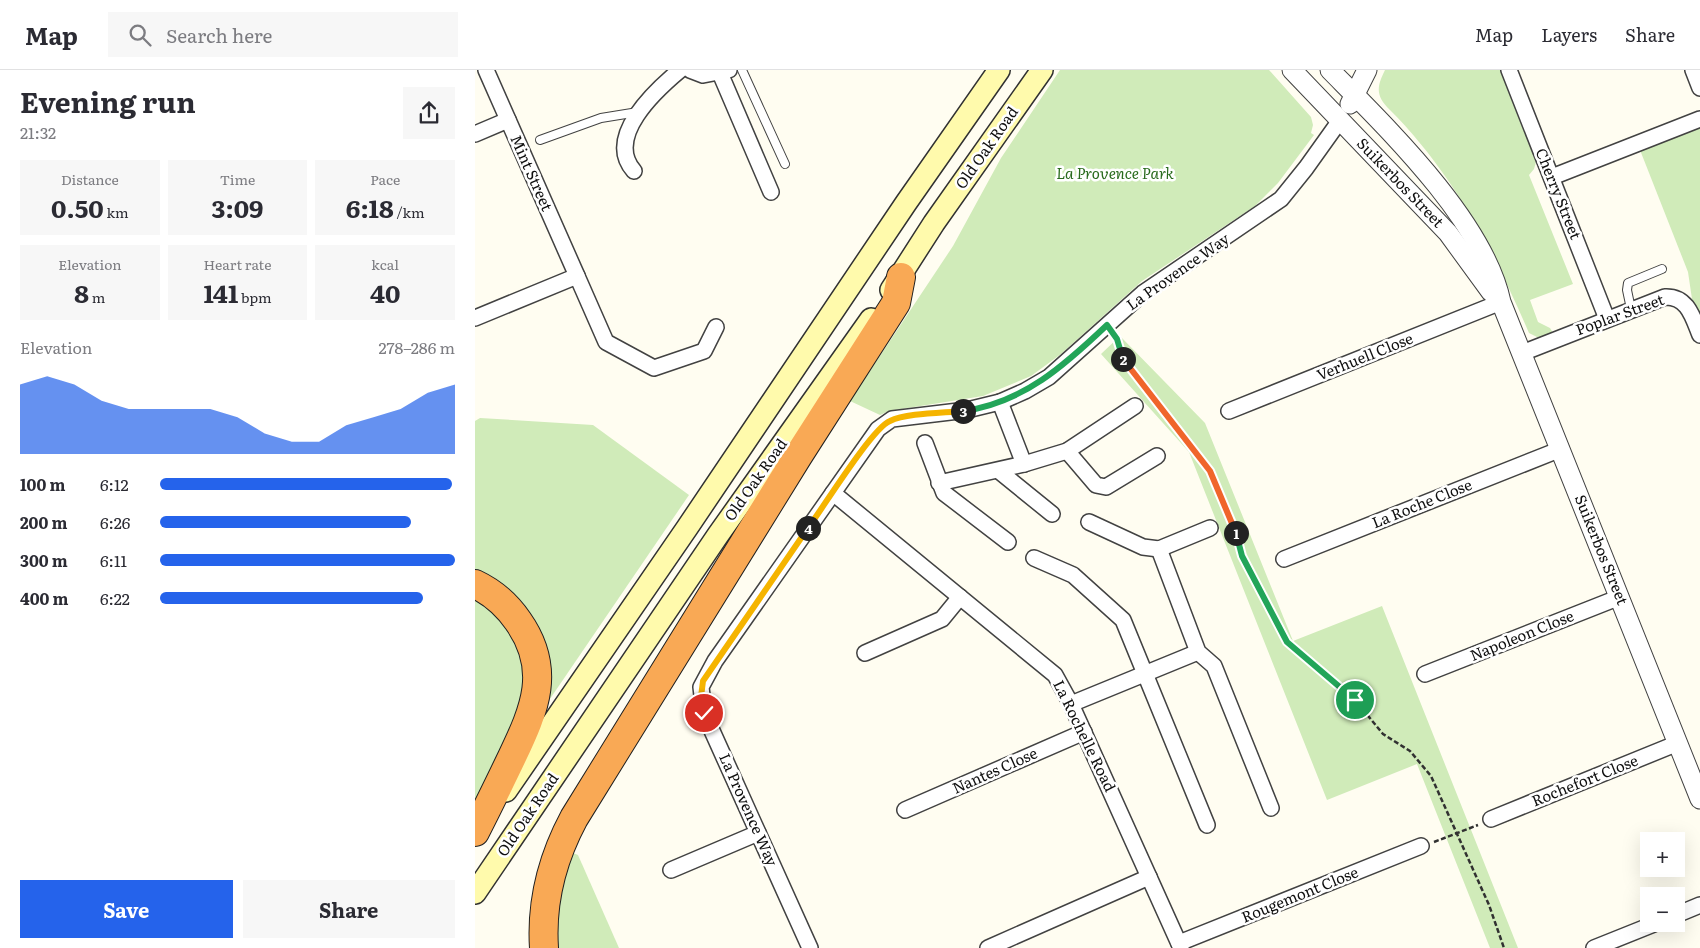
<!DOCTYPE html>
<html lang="en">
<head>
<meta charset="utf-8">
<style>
  body { margin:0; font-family:Literata,serif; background:#f7f7f7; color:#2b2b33; height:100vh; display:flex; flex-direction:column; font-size:19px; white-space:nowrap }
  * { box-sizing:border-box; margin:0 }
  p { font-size:16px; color:#7c7c81 }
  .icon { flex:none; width:28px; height:28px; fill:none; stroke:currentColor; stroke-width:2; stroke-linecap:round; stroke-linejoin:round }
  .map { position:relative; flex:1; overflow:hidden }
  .side { display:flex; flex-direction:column; background:#fff; width:475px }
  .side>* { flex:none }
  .buttons { position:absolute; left:1165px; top:762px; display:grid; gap:10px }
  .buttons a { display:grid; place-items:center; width:45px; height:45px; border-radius:0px; background:#fff; box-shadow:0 5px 20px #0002; font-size:25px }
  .pin { position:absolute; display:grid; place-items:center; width:42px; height:42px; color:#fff; margin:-21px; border:2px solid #fff; border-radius:50%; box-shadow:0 1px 5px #0007 }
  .km { position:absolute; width:25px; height:25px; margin:-12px; border-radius:50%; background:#222; color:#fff; font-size:14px; line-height:25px; text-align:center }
  .round { display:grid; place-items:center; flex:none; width:52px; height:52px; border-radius:0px; background:#f7f7f7 }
  .summary { display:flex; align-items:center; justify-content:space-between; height:85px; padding:0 20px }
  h1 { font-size:28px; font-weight:700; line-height:38px }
  .metrics { display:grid; grid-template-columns:repeat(3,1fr); gap:8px; height:85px; padding:5px 20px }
  .metrics div { display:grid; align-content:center; border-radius:0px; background:#f7f7f7; text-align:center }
  .metrics b { font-size:25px; font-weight:700 }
  .metrics small { font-size:14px; font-weight:400 }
  .metrics p { font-size:14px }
  .chart { height:140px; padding:10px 20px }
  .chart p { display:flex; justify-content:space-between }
  .chart svg { width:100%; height:90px; margin-top:5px; fill:#2563eb; opacity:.7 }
  .action { display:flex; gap:10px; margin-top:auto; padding:10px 20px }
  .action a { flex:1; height:58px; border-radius:0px; background:#2563eb; color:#fff; font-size:20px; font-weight:700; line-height:58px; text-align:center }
  .action a+a { background:#f7f7f7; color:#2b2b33 }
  ul { padding:0 20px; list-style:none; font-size:16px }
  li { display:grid; grid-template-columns:80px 60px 1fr; align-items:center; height:38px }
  li i { height:12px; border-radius:6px; background:#2563eb }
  header { display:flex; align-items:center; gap:30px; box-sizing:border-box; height:70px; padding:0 25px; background:#fff; border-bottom:1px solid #e1e1e2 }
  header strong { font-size:24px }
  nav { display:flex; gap:28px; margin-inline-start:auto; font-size:18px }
  .search { width:350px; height:45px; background:#f7f7f7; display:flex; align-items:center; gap:12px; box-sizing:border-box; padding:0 18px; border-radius:0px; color:#7c7c81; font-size:19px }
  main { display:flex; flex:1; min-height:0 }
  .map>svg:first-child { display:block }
</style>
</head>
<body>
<header>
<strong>Map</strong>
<div class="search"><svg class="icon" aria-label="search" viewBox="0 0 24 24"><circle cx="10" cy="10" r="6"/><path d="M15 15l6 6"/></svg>Search here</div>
<nav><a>Map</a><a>Layers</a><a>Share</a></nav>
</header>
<main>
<section class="side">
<div class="summary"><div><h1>Evening run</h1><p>21:32</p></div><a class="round"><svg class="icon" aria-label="share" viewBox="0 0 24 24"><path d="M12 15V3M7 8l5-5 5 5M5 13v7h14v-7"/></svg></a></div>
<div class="metrics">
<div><p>Distance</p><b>0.50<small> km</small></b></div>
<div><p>Time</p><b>3:09</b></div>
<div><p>Pace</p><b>6:18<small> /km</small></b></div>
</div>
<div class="metrics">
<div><p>Elevation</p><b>8<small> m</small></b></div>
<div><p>Heart rate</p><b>141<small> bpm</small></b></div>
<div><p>kcal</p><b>40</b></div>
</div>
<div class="chart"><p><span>Elevation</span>278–286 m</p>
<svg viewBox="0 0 160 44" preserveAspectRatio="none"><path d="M0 44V10L10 6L20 10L30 18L40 22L50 22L60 22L70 22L80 26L90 34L100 38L110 38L120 30L130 26L140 22L150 14L160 10V44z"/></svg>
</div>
<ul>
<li><b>100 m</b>6:12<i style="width:99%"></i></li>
<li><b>200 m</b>6:26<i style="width:85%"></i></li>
<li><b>300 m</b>6:11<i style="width:100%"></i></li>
<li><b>400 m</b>6:22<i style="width:89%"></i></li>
</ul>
<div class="action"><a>Save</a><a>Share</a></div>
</section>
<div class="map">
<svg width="1225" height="878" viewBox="0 0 1225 878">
  <rect width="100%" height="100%" fill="#fffdf1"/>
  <!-- green -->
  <g fill="#d0ebb9">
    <polygon points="585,0 794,0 836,47 838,55 836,63 839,65 803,113 780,136 667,211 586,284 556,306 508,326 414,341 405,345 375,331 478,176 526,88"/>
    <path d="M 910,0 L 1025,0 L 1061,92 L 1059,99 L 1054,105 L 1098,214 L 1055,230 L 1063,252 L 1075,258 L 1078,263 L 1064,268 L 1054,263 C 1019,182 978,103 915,40 C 901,26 901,18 910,0 Z"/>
    <polygon points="1225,57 1225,245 1217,229 1213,202 1165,80"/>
    <polygon points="645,266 730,353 818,571 907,536 1043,878 1015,878 942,694 852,730 714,382 626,284"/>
    <polygon points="5,348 118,355 214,425 0,739 0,351"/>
    <polygon points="93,781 103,785 144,878 78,878 77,859"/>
  </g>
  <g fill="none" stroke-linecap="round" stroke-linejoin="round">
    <!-- service casing -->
    <g stroke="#424242" stroke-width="10">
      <g id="service">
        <polyline points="267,0 310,94"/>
        <polyline points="65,70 126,48 163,42"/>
        <polyline points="1156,239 1152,220 1153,213 1187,199"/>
      </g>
    </g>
    <!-- minor casing -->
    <g stroke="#424242" stroke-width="18">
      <g id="minor">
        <polyline points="215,0 228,5 254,0"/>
        <polyline points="1034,0 1132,249"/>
        <polyline points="1218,0 1225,18"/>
        <polyline points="245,3 296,122"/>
        <polyline points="0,64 33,50"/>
        <path d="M 159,101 C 129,67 181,20 205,0"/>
        <polyline points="1077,107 1225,49"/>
        <polyline points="102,206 131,272 179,298 229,281 241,257"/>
        <polyline points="0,248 102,206 11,0"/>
        <path d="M 1047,283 L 1190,227 C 1213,226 1218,248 1225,265"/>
        <polyline points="525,332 549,394"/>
        <polyline points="754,341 1026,232"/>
        <polyline points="450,373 469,423 533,472"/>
        <polyline points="592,381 621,415 631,417 682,386"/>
        <polyline points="524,401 577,444"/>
        <polyline points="464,413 549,394 592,381 660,336"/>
        <polyline points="358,423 580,605 596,634 706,878"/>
        <polyline points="614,452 668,477 684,479 735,458"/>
        <polyline points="684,479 723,582 739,596 796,738"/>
        <polyline points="559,488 598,505 648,550 732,755"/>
        <polyline points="809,489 1086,379"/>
        <polyline points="390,583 467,549 485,527"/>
        <polyline points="950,604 1145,527"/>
        <polyline points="596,634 723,582"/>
        <polyline points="430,740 609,662"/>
        <polyline points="1016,749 1203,673"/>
        <polyline points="196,800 283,763"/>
        <polyline points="1201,845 1225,835"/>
        <polyline points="704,873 946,776"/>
        <polyline points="335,878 229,643 226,617 240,591 403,359 417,349 492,340 525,332 550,321 574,307 668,223 806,129 831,98 866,49"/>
        <polyline points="513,878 674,807"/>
        <polyline points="1119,878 1179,854"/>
      </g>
    </g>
    <!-- tertiary casing -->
    <g stroke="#424242" stroke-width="21">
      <g id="tertiary">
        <polyline points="817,0 973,163 1016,222"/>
        <path d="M 855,0 C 912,58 1009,151 1026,232 L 1225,729"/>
        <polyline points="875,34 892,0"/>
      </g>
    </g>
    <!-- secondary casing -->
    <g stroke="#313131" stroke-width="24">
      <g id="secondary">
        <polyline points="416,220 459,153 567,0"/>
        <polyline points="31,721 212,458 431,133 524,0"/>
        <polyline points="0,823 243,465 396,249"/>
      </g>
    </g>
    <!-- motorway casing -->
    <g stroke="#202020" stroke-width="30">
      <g id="motorway">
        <path d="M 0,514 C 17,522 32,535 43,551 C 77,599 60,639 37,687 C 25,712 13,737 0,762"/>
        <path d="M 69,878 C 66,832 77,789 99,748 L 323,386 L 421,233 L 426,207"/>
      </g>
    </g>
    <!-- path -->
    <g stroke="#313131" stroke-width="2.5" stroke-dasharray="5 2.5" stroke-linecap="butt">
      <polyline points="639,265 650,295 735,401 764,470 767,486 812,572 880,630 908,664 935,681 956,706 1014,835 1029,878"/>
      <polyline points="959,772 1003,755"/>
    </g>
    <!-- service -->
    <use href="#service" stroke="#fff" stroke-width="8"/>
    <!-- minor -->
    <use href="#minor" stroke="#fff" stroke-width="15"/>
    <!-- tertiary -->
    <use href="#tertiary" stroke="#fff" stroke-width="19"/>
    <!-- secondary -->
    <use href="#secondary" stroke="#fffaac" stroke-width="21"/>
    <!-- motorway -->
    <use href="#motorway" stroke="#f9a955" stroke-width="28"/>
  </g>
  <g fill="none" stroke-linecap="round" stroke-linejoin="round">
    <!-- split-1 casing -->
    <g stroke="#fff" stroke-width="10">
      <polyline id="split-1" points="761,463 767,486 812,572 880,630"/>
    </g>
    <!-- split-2 casing -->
    <g stroke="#fff" stroke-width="10">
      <polyline id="split-2" points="648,289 735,401 761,463"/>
    </g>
    <!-- split-3 casing -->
    <g stroke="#fff" stroke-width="10">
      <path id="split-3" d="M 488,341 C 548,333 590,295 632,255 L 642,269 L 648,289"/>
    </g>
    <!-- split-4 casing -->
    <g stroke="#fff" stroke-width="10">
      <path id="split-4" d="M 333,458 C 348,438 397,358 415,351 C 431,343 468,343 488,341"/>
    </g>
    <!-- split-5 casing -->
    <g stroke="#fff" stroke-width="10">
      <polyline id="split-5" points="229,643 226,627 228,611 333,458"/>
    </g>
    <!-- split-1 -->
    <use href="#split-1" stroke="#22a559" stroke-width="6"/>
    <!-- split-2 -->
    <use href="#split-2" stroke="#f0652b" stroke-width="6"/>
    <!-- split-3 -->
    <use href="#split-3" stroke="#22a559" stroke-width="6"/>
    <!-- split-4 -->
    <use href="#split-4" stroke="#f5b400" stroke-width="6"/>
    <!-- split-5 -->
    <use href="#split-5" stroke="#f5b400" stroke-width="6"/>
  </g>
  <g text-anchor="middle" stroke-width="5" stroke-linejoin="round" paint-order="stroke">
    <!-- street labels -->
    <g font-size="15" fill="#0f0f0f" stroke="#fff">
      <text transform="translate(512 78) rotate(-55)" y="5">Old Oak Road</text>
      <text transform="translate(56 103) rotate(66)" y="5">Mint Street</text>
      <text transform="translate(925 113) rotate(46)" y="5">Suikerbos Street</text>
      <text transform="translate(1083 124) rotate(68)" y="5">Cherry Street</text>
      <text transform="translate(703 202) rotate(-35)" y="5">La Provence Way</text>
      <text transform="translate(1145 245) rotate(-20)" y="5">Poplar Street</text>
      <text transform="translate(890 287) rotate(-22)" y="5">Verhuell Close</text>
      <text transform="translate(281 410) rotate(-55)" y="5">Old Oak Road</text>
      <text transform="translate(947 434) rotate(-22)" y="5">La Roche Close</text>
      <text transform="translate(1126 480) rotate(68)" y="5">Suikerbos Street</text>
      <text transform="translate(1047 566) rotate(-22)" y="5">Napoleon Close</text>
      <text transform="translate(609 666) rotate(64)" y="5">La Rochelle Road</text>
      <text transform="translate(520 701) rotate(-24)" y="5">Nantes Close</text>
      <text transform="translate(1110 711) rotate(-22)" y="5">Rochefort Close</text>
      <text transform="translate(273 740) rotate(66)" y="5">La Provence Way</text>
      <text transform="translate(53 745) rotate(-56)" y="5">Old Oak Road</text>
      <text transform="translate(825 825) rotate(-22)" y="5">Rougemont Close</text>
    </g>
    <!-- park labels -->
    <g font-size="15" font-style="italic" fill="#286a1c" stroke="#fff">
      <text x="640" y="109">La Provence Park</text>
    </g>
  </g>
</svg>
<div class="buttons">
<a>+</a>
<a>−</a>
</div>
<div class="pin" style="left:880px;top:630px;background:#1e9e55"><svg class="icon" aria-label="arrive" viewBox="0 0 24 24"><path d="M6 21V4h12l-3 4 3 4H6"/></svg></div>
<div class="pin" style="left:229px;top:643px;background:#d93025"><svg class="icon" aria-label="check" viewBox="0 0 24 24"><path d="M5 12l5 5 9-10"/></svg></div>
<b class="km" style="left:761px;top:463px">1</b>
<b class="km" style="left:648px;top:289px">2</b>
<b class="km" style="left:488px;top:341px">3</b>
<b class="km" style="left:333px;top:458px">4</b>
</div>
</main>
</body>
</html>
